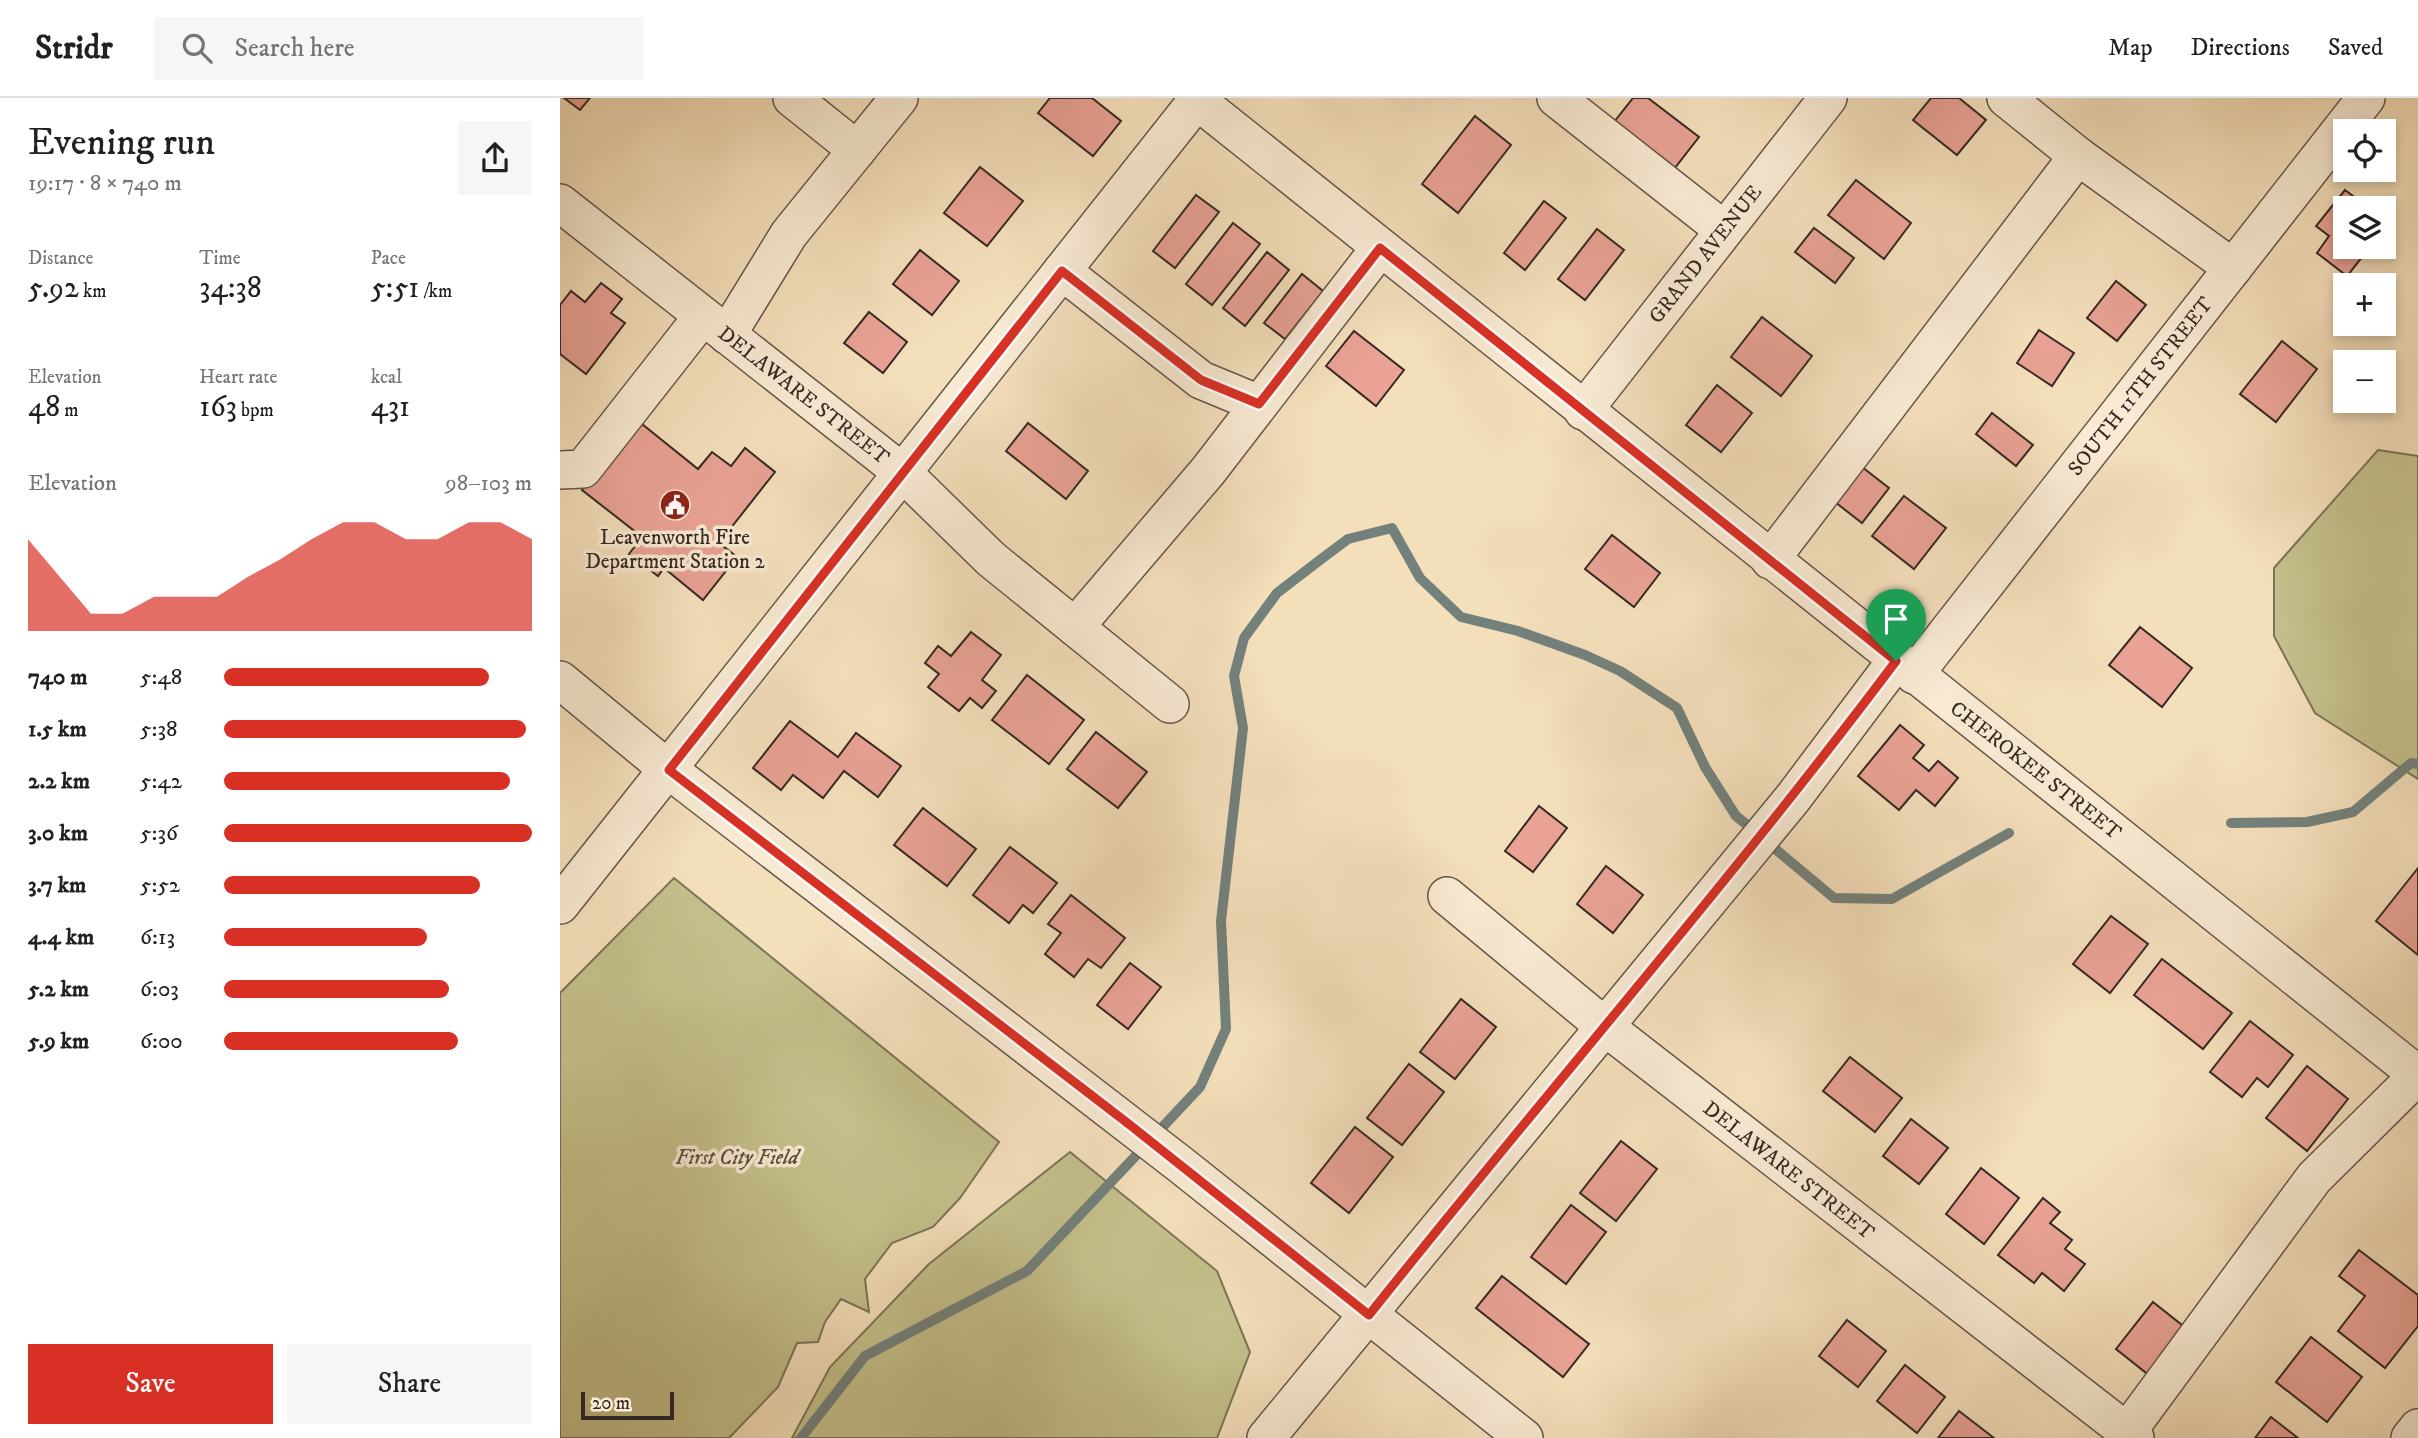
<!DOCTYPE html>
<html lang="en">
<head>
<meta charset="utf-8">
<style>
  body { margin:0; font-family:"IM FELL DW Pica",serif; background:#f6f6f6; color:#202124; height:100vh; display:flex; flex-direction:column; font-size:26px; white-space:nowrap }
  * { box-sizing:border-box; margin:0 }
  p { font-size:23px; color:#757577 }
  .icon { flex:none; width:38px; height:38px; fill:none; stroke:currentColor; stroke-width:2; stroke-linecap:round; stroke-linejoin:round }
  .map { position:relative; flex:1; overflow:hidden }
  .drawer { display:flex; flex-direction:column; background:#fff; width:560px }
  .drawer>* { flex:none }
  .tools { position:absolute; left:1773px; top:21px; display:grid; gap:14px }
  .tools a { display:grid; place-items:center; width:63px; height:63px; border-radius:0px; background:#fff; box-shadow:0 4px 10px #0003; font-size:35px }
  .scale { position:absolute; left:21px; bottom:18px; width:93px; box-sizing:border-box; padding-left:7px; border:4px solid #352924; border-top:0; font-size:19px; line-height:24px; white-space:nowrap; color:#352924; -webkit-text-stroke:5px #f8ead3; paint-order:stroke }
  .pin { position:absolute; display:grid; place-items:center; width:60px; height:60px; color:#fff; margin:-72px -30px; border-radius:50% 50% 50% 0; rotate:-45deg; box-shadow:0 0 7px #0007 }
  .pin .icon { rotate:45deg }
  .round { display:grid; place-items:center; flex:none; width:74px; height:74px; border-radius:0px; background:#f6f6f6 }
  .headline { display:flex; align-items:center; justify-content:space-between; height:119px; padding:0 28px }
  h1 { font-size:38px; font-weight:600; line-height:52px }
  .metrics { display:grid; grid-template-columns:repeat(3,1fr); gap:10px; height:119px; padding:7px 28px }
  .metrics div { display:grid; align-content:center }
  .metrics b { font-size:30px; font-weight:600 }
  .metrics small { font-size:19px; font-weight:400 }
  .metrics p { font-size:19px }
  .chart { height:196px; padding:14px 28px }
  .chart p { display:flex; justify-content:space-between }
  .chart svg { width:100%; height:126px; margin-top:7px; fill:#d93025; opacity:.7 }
  .cta { display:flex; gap:14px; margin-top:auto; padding:14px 28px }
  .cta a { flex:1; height:80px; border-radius:0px; background:#d93025; color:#fff; font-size:28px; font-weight:600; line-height:80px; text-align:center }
  .cta a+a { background:#f6f6f6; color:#202124 }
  ul { padding:0 28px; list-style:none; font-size:23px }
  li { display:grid; grid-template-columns:112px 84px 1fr; align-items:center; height:52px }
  li i { height:18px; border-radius:9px; background:#d93025 }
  header { display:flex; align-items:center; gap:42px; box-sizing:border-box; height:98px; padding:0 35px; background:#fff; border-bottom:2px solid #e0e0e0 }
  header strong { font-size:33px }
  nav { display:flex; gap:38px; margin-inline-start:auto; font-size:24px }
  .search { width:490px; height:63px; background:#f6f6f6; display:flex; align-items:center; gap:18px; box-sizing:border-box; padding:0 24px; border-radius:0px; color:#757577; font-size:26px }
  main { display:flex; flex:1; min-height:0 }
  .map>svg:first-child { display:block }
</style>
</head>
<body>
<header>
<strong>Stridr</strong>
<div class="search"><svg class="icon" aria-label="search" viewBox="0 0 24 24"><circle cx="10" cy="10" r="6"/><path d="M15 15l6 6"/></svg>Search here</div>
<nav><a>Map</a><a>Directions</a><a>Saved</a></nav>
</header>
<main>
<section class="drawer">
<div class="headline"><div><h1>Evening run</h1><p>19:17 · 8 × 740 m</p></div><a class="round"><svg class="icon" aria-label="share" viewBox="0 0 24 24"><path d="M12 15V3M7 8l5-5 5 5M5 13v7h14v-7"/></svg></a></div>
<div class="metrics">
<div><p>Distance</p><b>5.92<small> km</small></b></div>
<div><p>Time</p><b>34:38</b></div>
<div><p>Pace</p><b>5:51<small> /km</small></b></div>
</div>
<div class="metrics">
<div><p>Elevation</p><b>48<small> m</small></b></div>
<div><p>Heart rate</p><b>163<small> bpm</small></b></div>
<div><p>kcal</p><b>431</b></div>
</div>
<div class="chart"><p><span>Elevation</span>98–103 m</p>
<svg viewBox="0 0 160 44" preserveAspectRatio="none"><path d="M0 44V12L10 25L20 38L30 38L40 32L50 32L60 32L70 25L80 19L90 12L100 6L110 6L120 12L130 12L140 6L150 6L160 12V44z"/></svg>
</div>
<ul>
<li><b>740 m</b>5:48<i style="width:86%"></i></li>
<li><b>1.5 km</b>5:38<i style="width:98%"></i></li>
<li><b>2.2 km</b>5:42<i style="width:93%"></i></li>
<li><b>3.0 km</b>5:36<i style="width:100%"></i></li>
<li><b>3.7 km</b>5:52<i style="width:83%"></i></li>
<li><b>4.4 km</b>6:13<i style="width:66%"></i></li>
<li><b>5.2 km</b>6:03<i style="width:73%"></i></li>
<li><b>5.9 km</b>6:00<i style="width:76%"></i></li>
</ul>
<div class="cta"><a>Save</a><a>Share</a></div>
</section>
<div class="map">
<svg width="1858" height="1340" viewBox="0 0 1858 1340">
  <rect width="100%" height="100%" fill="#f4dfbb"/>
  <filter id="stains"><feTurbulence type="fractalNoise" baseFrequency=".00286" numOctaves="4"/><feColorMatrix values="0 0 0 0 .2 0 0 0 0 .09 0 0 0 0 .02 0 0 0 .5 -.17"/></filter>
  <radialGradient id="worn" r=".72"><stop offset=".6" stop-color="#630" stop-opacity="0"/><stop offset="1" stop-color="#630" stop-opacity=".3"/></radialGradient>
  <!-- green -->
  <g fill="#c4c08b" stroke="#7c7458" stroke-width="2">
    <polygon points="1818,352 1858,358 1858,681 1755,615 1714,538 1714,470"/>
    <polygon points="114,780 439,1044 400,1100 373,1129 332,1145 305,1181 309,1214 281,1201 265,1224 258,1244 237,1245 218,1289 169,1340 0,1340 0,895"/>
    <polygon points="510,1054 657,1173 690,1254 657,1340 232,1340 270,1269 369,1166"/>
  </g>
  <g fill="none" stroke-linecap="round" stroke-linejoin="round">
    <!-- stream -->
    <g stroke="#73817c" stroke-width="10">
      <polyline points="1671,725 1747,724 1793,714 1851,665 1858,666"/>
      <polyline points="1207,744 1274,800 1332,801 1449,735"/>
      <polyline points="595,1037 640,989 666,931 661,823 683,630 674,578 684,540 717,495 760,462 788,441 832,430 860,480 901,519 958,533 1025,557 1060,573 1117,610 1145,669 1176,718 1196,734"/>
      <polyline points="241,1340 305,1258 467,1173 585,1048"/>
    </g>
  </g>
  <!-- building -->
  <g fill="#e9a295" stroke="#352924" stroke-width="2">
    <polygon points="4,0 30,0 20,12"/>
    <polygon points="490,0 532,0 561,23 533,58 478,15"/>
    <polygon points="1073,0 1088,0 1139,39 1114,71 1054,24"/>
    <polygon points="1371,0 1399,0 1426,22 1397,57 1353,22"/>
    <polygon points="915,18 951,47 898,115 862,86"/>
    <polygon points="420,69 463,103 427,148 384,115"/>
    <polygon points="1296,82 1351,125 1324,161 1268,117"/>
    <polygon points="1785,92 1809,110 1785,110 1785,149 1810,149 1787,178 1757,155 1769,138 1756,128"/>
    <polygon points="636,97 659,114 615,170 593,153"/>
    <polygon points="984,103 1006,120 965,172 944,155"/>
    <polygon points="673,125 700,146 652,207 626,186"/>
    <polygon points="1254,130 1294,160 1275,185 1235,154"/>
    <polygon points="1037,131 1064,152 1025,202 998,181"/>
    <polygon points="360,152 399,183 372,217 333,186"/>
    <polygon points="707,154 729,172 685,228 663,210"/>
    <polygon points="742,176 763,193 725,241 704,225"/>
    <polygon points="1556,183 1586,207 1557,243 1527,220"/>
    <polygon points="41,185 62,201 51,215 65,225 26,276 0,256 0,207 11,193 25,204"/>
    <polygon points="309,214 347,244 323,275 284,245"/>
    <polygon points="1202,219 1252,258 1221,298 1171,259"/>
    <polygon points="1479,232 1514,255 1492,288 1457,265"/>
    <polygon points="794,233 844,272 816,308 766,268"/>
    <polygon points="1722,243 1757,271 1716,324 1680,296"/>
    <polygon points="1157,287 1192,315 1161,354 1126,327"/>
    <polygon points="1432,315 1473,347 1456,368 1416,336"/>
    <polygon points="77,322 138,371 152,354 171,368 185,350 215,374 159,445 177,459 143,502 104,470 98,478 69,456 82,439 22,392"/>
    <polygon points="468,325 528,373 506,401 446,353"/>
    <polygon points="1302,369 1329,390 1302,425 1275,404"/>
    <polygon points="1344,398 1386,430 1354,471 1312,438"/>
    <polygon points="1052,437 1100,475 1074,509 1025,471"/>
    <polygon points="1580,529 1632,570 1602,609 1549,567"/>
    <polygon points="411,534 441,557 422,582 436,593 422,610 410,600 399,613 368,589 379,576 365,565 378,548 391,558"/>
    <polygon points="467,577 524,622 489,666 432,622"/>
    <polygon points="230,623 278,659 296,635 341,668 318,699 284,673 263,700 233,677 221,692 193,670"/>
    <polygon points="1340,627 1364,647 1353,660 1369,673 1378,663 1398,680 1375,708 1356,692 1339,712 1298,678"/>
    <polygon points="536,634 587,674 558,710 507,671"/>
    <polygon points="979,708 1007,730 973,774 945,753"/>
    <polygon points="363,710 416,751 387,788 334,747"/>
    <polygon points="450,749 497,785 473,815 463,807 449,825 413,797"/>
    <polygon points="1046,768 1083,797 1053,835 1017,806"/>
    <polygon points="1858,770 1858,857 1816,823"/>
    <polygon points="511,797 565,840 541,870 528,861 514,879 485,856 501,835 488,826"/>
    <polygon points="1551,818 1588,846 1550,895 1513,866"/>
    <polygon points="1602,861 1672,915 1643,951 1574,897"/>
    <polygon points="570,865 601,889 568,931 537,907"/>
    <polygon points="901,901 936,929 895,981 860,954"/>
    <polygon points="1690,923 1733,957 1708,989 1697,980 1682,999 1650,974"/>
    <polygon points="1290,959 1342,1000 1315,1034 1263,993"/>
    <polygon points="849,966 884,994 842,1047 807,1020"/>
    <polygon points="1747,968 1788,1001 1747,1053 1706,1020"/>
    <polygon points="1351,1021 1388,1050 1359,1086 1323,1058"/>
    <polygon points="795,1029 833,1059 789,1115 751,1085"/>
    <polygon points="1061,1043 1097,1071 1056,1123 1020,1095"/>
    <polygon points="1421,1070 1459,1100 1424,1146 1386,1116"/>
    <polygon points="1483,1100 1500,1114 1490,1125 1512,1142 1505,1151 1525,1166 1504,1193 1482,1175 1474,1185 1438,1157"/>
    <polygon points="1011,1107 1046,1134 1006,1186 971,1159"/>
    <polygon points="1799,1152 1858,1197 1858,1228 1825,1270 1778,1233 1805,1198 1779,1178"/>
    <polygon points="942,1178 1029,1246 1003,1279 916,1210"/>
    <polygon points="1593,1204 1627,1231 1590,1278 1556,1251"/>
    <polygon points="1287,1222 1326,1253 1298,1289 1259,1258"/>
    <polygon points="1751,1239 1802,1279 1767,1324 1716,1284"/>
    <polygon points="1345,1267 1385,1299 1357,1335 1317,1303"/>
    <polygon points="1399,1313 1434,1340 1378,1340"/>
    <polygon points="1711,1319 1738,1340 1695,1340"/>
  </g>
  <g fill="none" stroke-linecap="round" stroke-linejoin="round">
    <!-- minor casing -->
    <g stroke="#65564a" stroke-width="40">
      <g id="minor">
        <polyline points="232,0 297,52"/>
        <polyline points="634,0 1858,977"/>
        <polyline points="996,0 1164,132"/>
        <polyline points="1446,0 1518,58 1673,170"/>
        <polyline points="0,105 343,375 431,461 610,606"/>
        <polyline points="502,173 641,282 699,306"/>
        <polyline points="167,237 229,136 339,0"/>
        <polyline points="1023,313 1268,0"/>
        <polyline points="0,372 23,371 143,218"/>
        <polyline points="1210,462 1518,58"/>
        <polyline points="515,529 648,373 820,150"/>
        <polyline points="1354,577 1806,0"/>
        <polyline points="0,582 109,672 621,1067 964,1340"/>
        <polyline points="887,798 1044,928 1575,1340"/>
        <polyline points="0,807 639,0"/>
        <polyline points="1567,1334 1754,1080 1858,977"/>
        <polyline points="706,1340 1233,700 1336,563"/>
        <polyline points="1850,1340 1858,1330"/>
      </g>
    </g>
    <!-- minor -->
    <use href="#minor" stroke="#f8ead3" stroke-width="37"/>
  </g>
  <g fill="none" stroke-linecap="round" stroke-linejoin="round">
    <!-- route casing -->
    <g stroke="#fff" stroke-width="14">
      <path id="route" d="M 820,150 L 1336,563 C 1168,787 983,998 809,1217 L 570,1027 L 109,672 L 502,173 L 641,282 L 699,306 Z"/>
    </g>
    <!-- route -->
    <use href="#route" stroke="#d93025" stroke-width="9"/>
  </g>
  <!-- icons -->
  <defs>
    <g id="civic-disc" transform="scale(1.575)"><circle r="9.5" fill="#8f2418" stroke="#f8ead3"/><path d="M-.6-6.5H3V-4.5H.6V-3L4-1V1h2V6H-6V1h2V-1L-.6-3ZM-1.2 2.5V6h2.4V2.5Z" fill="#fff"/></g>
  </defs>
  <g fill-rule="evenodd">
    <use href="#civic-disc" x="115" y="407"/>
  </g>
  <g text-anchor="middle" stroke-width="7" stroke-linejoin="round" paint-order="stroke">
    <!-- street labels -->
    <g font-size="21" fill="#352924" stroke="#f8ead3">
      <text transform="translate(1145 156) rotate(-52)" y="7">GRAND AVENUE</text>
      <text transform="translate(1580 288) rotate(-52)" y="7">SOUTH 11TH STREET</text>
      <text transform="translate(244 297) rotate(38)" y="7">DELAWARE STREET</text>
      <text transform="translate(1476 672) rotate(38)" y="7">CHEROKEE STREET</text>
      <text transform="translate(1229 1072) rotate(38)" y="7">DELAWARE STREET</text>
    </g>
    <!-- poi labels -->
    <g font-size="21" fill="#352924" stroke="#f8ead3">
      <text x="115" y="446">Leavenworth Fire<tspan x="115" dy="24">Department Station 2</tspan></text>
    </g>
    <!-- park labels -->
    <g font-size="21" font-style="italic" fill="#594f3e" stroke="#f8ead3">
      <text x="177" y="1066">First City Field</text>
    </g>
  </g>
  <rect width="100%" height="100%" filter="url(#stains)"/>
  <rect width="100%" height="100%" fill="url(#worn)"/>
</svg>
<div class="tools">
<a><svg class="icon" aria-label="locate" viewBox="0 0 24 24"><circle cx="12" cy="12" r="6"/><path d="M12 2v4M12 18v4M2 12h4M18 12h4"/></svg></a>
<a><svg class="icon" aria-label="layers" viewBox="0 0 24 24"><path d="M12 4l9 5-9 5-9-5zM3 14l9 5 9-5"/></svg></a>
<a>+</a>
<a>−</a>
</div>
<div class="scale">20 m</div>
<div class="pin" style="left:1336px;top:563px;background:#1e9e55"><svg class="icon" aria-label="arrive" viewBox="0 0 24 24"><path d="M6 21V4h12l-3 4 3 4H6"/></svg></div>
</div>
</main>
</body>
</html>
